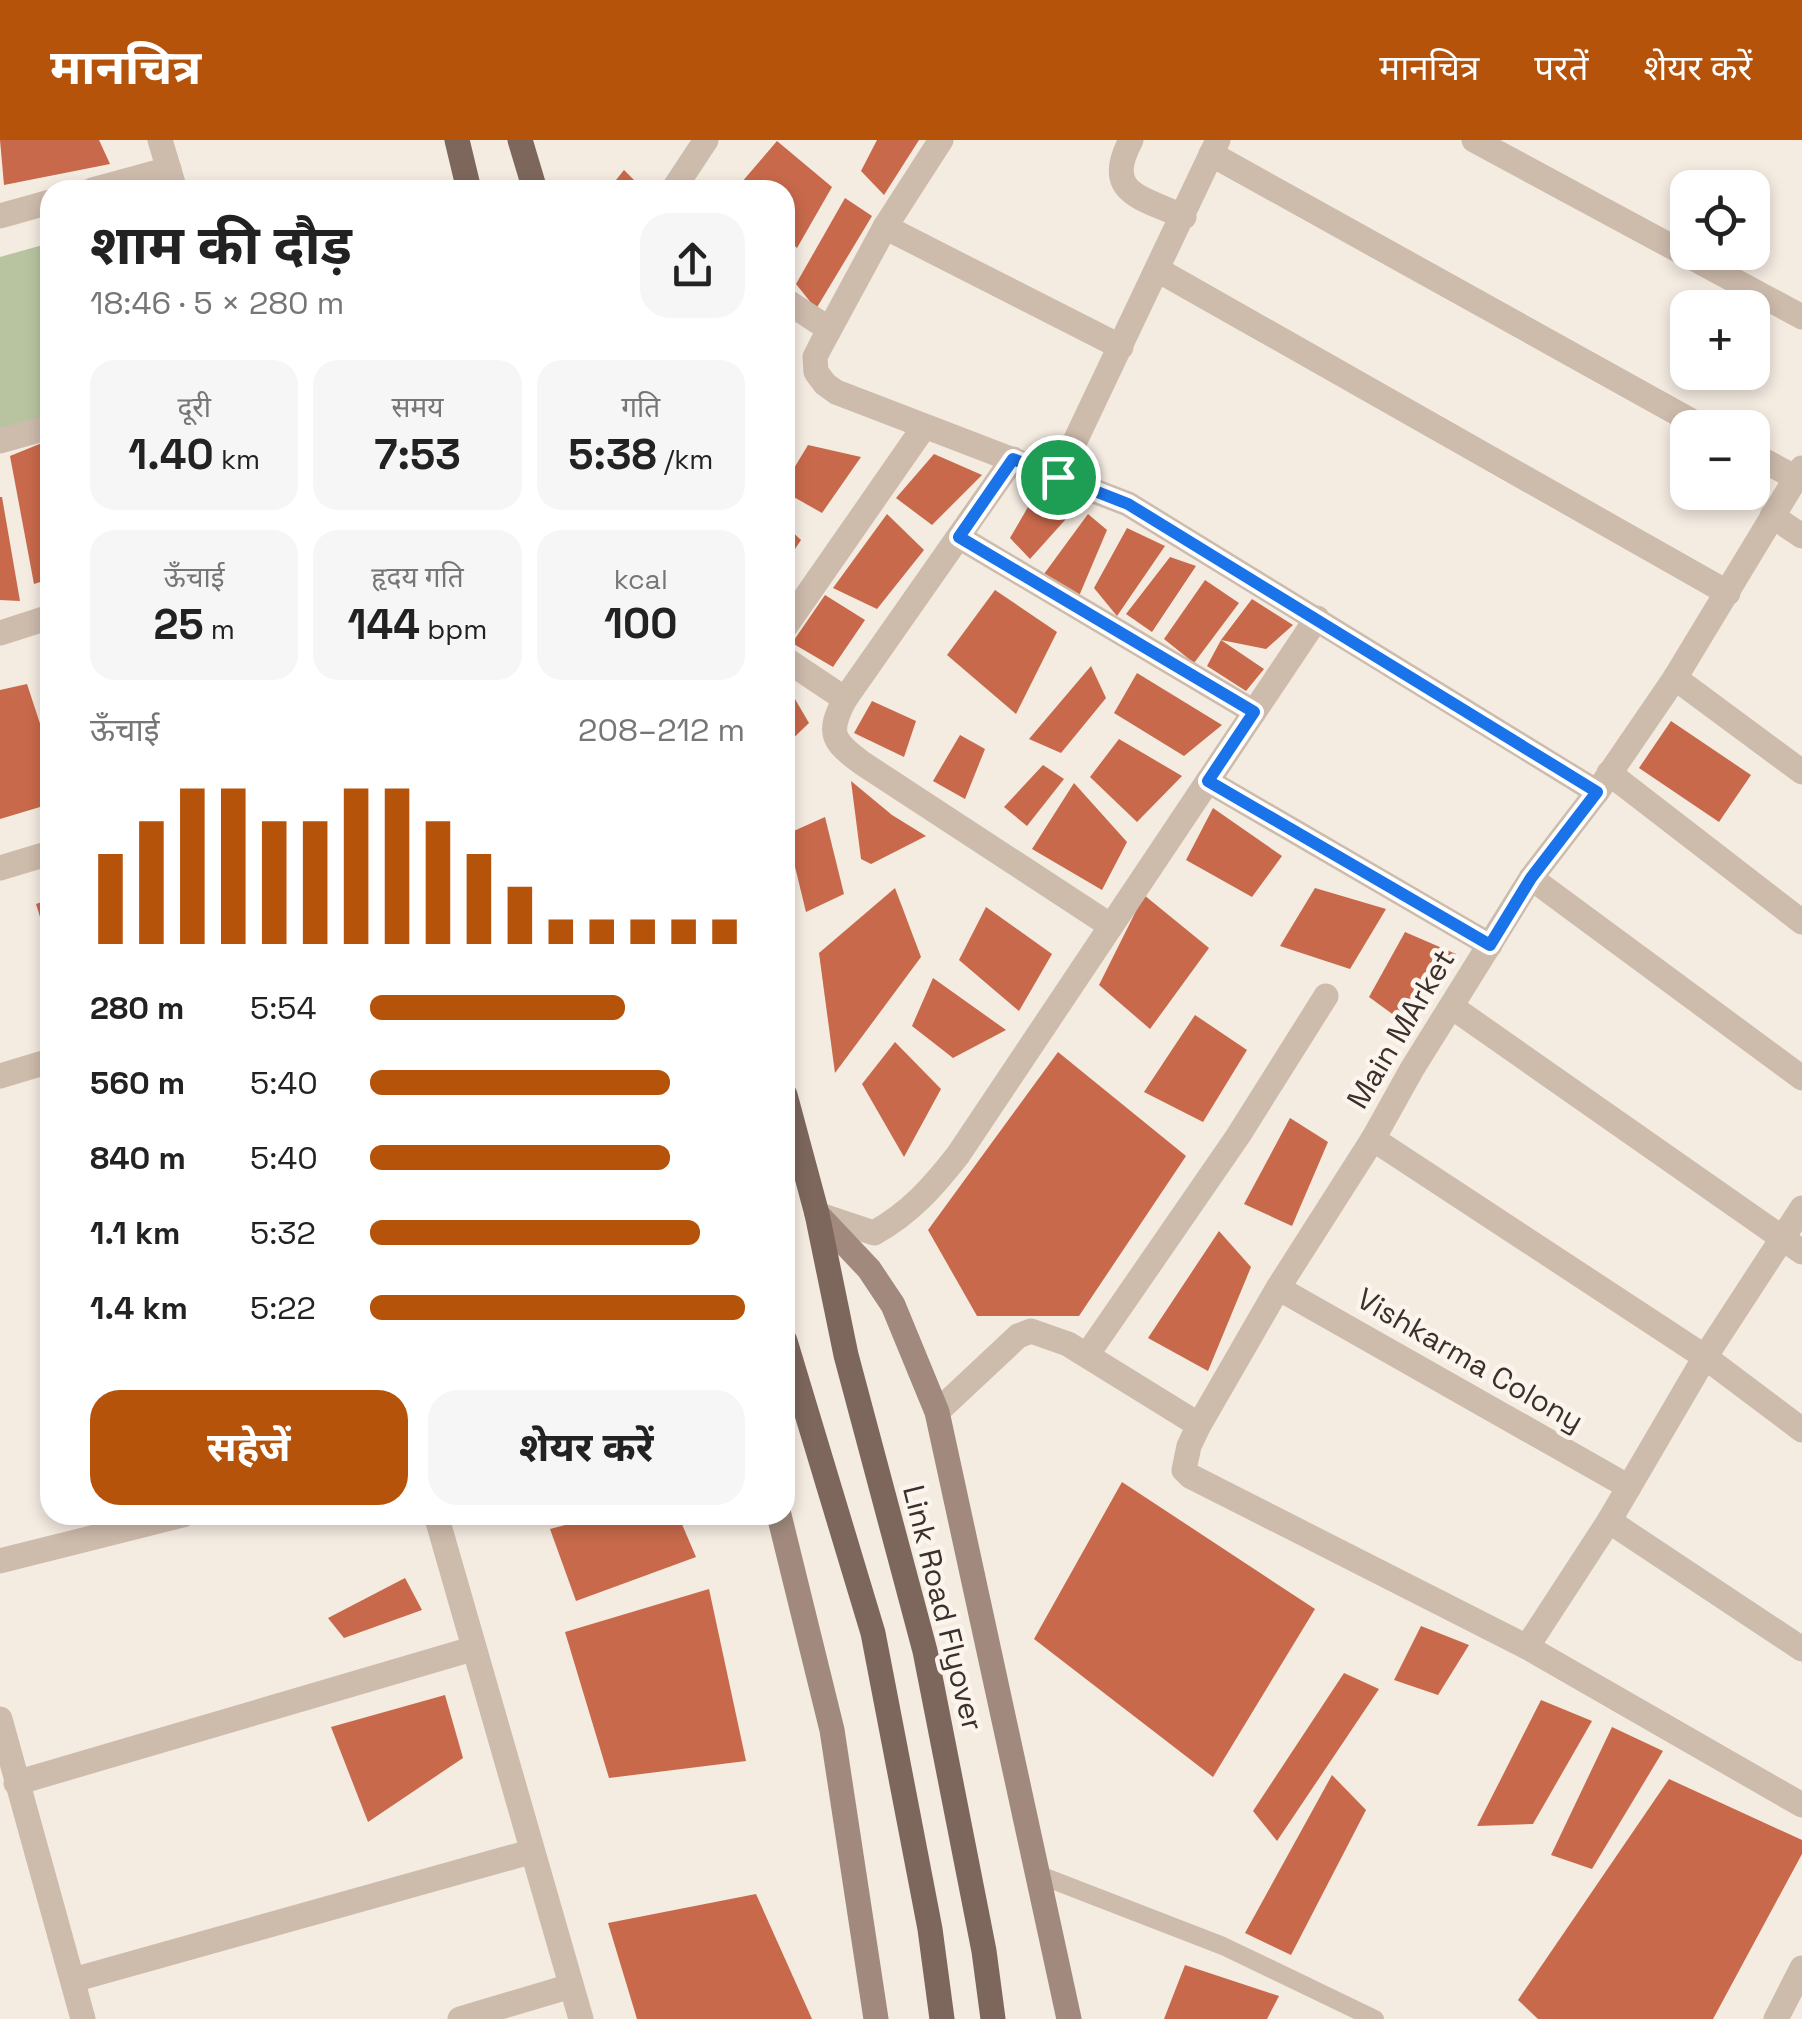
<!DOCTYPE html>
<html lang="hi">
<head>
<meta charset="utf-8">
<style>
  body { margin:0; font-family:"Space Grotesk","Noto Sans Devanagari",sans-serif; background:#f6f6f6; color:#222; height:100vh; display:flex; flex-direction:column; font-size:38px; white-space:nowrap }
  * { box-sizing:border-box; margin:0 }
  p { font-size:32px; color:#767676 }
  .icon { flex:none; width:55px; height:55px; fill:none; stroke:currentColor; stroke-width:2; stroke-linecap:round; stroke-linejoin:round }
  .map { position:relative; flex:1; overflow:hidden }
  .details { position:absolute; left:40px; top:40px; width:755px; height:1345px; display:flex; flex-direction:column; background:#fff; border-radius:30px; box-shadow:0 5px 15px #0003 }
  .details>* { flex:none }
  .buttons { position:absolute; left:1670px; top:30px; display:grid; gap:20px }
  .buttons a { display:grid; place-items:center; width:100px; height:100px; border-radius:20px; background:#fff; box-shadow:0 5px 15px #0003; font-size:50px }
  .pin { position:absolute; display:grid; place-items:center; width:85px; height:85px; color:#fff; margin:-42px; border:5px solid #fff; border-radius:50%; box-shadow:0 2px 10px #0007 }
  .round { display:grid; place-items:center; flex:none; width:105px; height:105px; border-radius:30px; background:#f6f6f6 }
  .head { display:flex; align-items:center; justify-content:space-between; height:170px; padding:0 50px }
  h1 { font-size:55px; font-weight:700; line-height:75px }
  .figures { display:grid; grid-template-columns:repeat(3,1fr); gap:15px; height:170px; padding:10px 50px }
  .figures div { display:grid; align-content:center; border-radius:25px; background:#f6f6f6; text-align:center }
  .figures b { font-size:42px; font-weight:700 }
  .figures small { font-size:28px; font-weight:400 }
  .figures p { font-size:28px }
  .chart { height:280px; padding:20px 50px }
  .chart p { display:flex; justify-content:space-between }
  .chart svg { width:100%; height:180px; margin-top:10px; stroke:#b45309; stroke-width:6 }
  .cta { display:flex; gap:20px; margin-top:auto; padding:20px 50px }
  .cta a { flex:1; height:115px; border-radius:30px; background:#b45309; color:#fff; font-size:40px; font-weight:700; line-height:115px; text-align:center }
  .cta a+a { background:#f6f6f6; color:#222 }
  ul { padding:0 50px; list-style:none; font-size:32px }
  li { display:grid; grid-template-columns:160px 120px 1fr; align-items:center; height:75px }
  li i { height:25px; border-radius:12px; background:#b45309 }
  header { display:flex; align-items:center; gap:60px; box-sizing:border-box; height:140px; padding:0 50px; background:#b45309; color:#fff }
  header strong { font-size:48px }
  nav { display:flex; gap:55px; margin-inline-start:auto; font-size:35px }
  .map>svg:first-child { display:block }
</style>
</head>
<body>
<header>
<strong>मानचित्र</strong>
<nav><a>मानचित्र</a><a>परतें</a><a>शेयर करें</a></nav>
</header>
<div class="map">
<svg width="1802" height="1879" viewBox="0 0 1802 1879">
  <rect width="100%" height="100%" fill="#f4ebe1"/>
  <!-- green -->
  <polygon fill="#b8c4a0" points="50,103 50,279 0,297 0,117"/>
  <!-- building -->
  <g fill="#c8694b">
    <polygon points="0,0 99,0 110,24 4,45"/>
    <polygon points="877,0 919,0 884,55 861,31"/>
    <polygon points="777,1 832,47 797,108 785,97 785,50 735,50"/>
    <polygon points="624,30 644,50 608,50"/>
    <polygon points="253,42 255,50 221,50 220,48"/>
    <polygon points="845,58 872,76 816,169 796,144"/>
    <polygon points="42,303 50,337 50,439 34,444 10,316"/>
    <polygon points="808,305 861,317 822,373 785,352 785,343"/>
    <polygon points="934,314 982,335 932,385 896,358"/>
    <polygon points="1039,348 1074,370 1030,419 1010,398"/>
    <polygon points="0,357 2,357 20,461 0,460"/>
    <polygon points="887,374 924,410 877,469 833,448"/>
    <polygon points="1088,374 1107,390 1079,456 1044,434"/>
    <polygon points="785,385 801,400 785,424"/>
    <polygon points="1127,388 1165,406 1117,476 1094,448"/>
    <polygon points="1170,417 1196,426 1152,492 1126,474"/>
    <polygon points="1205,440 1239,463 1194,523 1164,499"/>
    <polygon points="995,450 1057,492 1016,574 947,515"/>
    <polygon points="825,455 865,480 833,527 792,503"/>
    <polygon points="1252,459 1293,485 1266,509 1221,500 1264,529 1246,551 1207,526 1221,500"/>
    <polygon points="1091,526 1106,558 1061,613 1029,599"/>
    <polygon points="1137,533 1222,585 1184,616 1114,573"/>
    <polygon points="785,542 809,583 785,606"/>
    <polygon points="27,544 50,614 50,664 0,679 0,550"/>
    <polygon points="872,561 916,581 904,617 854,593"/>
    <polygon points="1671,581 1751,635 1719,682 1639,628"/>
    <polygon points="960,595 985,609 965,659 933,641"/>
    <polygon points="1119,599 1182,636 1137,682 1090,637"/>
    <polygon points="1043,625 1064,639 1027,686 1004,667"/>
    <polygon points="851,641 892,675 926,696 871,724 861,719"/>
    <polygon points="1074,643 1127,702 1102,750 1032,709"/>
    <polygon points="1213,668 1282,716 1252,757 1186,720"/>
    <polygon points="825,677 844,754 806,772 787,694"/>
    <polygon points="895,748 921,817 835,933 819,813"/>
    <polygon points="1315,748 1386,769 1350,829 1280,806"/>
    <polygon points="1144,755 1209,808 1150,889 1099,845"/>
    <polygon points="50,759 50,806 49,806 36,764"/>
    <polygon points="986,767 1052,814 1019,871 959,820"/>
    <polygon points="1405,792 1456,814 1406,884 1369,857"/>
    <polygon points="933,838 1006,890 953,918 912,886"/>
    <polygon points="1195,875 1247,910 1203,982 1144,952"/>
    <polygon points="895,902 941,949 904,1017 862,944"/>
    <polygon points="1058,912 1186,1016 1079,1176 977,1176 928,1090"/>
    <polygon points="1290,978 1328,1002 1292,1086 1244,1064"/>
    <polygon points="1219,1091 1251,1127 1208,1231 1148,1198"/>
    <polygon points="1122,1342 1315,1469 1213,1637 1034,1499"/>
    <polygon points="603,1375 678,1375 696,1417 576,1461 550,1389"/>
    <polygon points="405,1438 422,1470 344,1498 328,1478"/>
    <polygon points="709,1449 746,1621 609,1638 565,1492"/>
    <polygon points="1421,1486 1469,1505 1438,1555 1394,1540"/>
    <polygon points="1344,1533 1379,1549 1277,1701 1253,1671"/>
    <polygon points="445,1555 463,1618 368,1682 331,1587"/>
    <polygon points="1541,1560 1592,1581 1533,1684 1477,1686"/>
    <polygon points="1612,1587 1663,1611 1592,1729 1551,1715"/>
    <polygon points="1332,1635 1366,1670 1291,1815 1245,1793"/>
    <polygon points="1669,1639 1802,1700 1802,1714 1713,1879 1538,1879 1518,1860"/>
    <polygon points="756,1754 812,1879 637,1879 608,1783"/>
    <polygon points="1185,1825 1279,1856 1267,1879 1164,1879"/>
  </g>
  <g fill="none" stroke-linecap="round" stroke-linejoin="round">
    <!-- lane -->
    <polyline stroke="#cdbbac" stroke-width="18" points="1037,1734 1223,1806 1375,1879"/>
    <!-- street -->
    <g stroke="#cdbbac" stroke-width="25">
      <polyline points="160,0 175,50"/>
      <polyline points="941,0 885,87 821,205 815,217 816,232 825,244 836,252 1128,364 1597,652"/>
      <path d="M 1131,0 C 1102,54 1142,57 1184,77"/>
      <polyline points="1474,0 1802,177"/>
      <polyline points="1211,14 1704,288"/>
      <polyline points="92,50 169,29"/>
      <polyline points="673,50 706,0"/>
      <polyline points="0,76 50,62"/>
      <polyline points="885,87 1121,207"/>
      <polyline points="1158,130 1728,453"/>
      <polyline points="785,160 829,189"/>
      <polyline points="0,301 50,287"/>
      <polyline points="1752,314 1796,338"/>
      <path d="M 1013,319 L 845,559 C 827,593 832,601 862,623 L 1111,786"/>
      <polyline points="1802,328 1675,538 1597,652 1531,738 1412,929 1373,999 1278,1148 1199,1285 1189,1306 1184,1330 1190,1336 1527,1507 1802,1665"/>
      <polyline points="1058,337 1218,0"/>
      <polyline points="1772,376 1802,396"/>
      <polyline points="959,397 1254,572"/>
      <polyline points="785,487 924,287"/>
      <polyline points="0,493 50,477"/>
      <polyline points="785,519 845,559"/>
      <polyline points="1675,538 1802,632"/>
      <polyline points="1609,633 1802,782"/>
      <polyline points="1208,641 1490,805"/>
      <polyline points="0,728 50,713"/>
      <polyline points="1531,738 1802,938"/>
      <polyline points="1452,867 1802,1112"/>
      <polyline points="0,936 50,921"/>
      <polyline points="1373,999 1705,1217 1802,1290"/>
      <path d="M 817,1074 L 874,1093 C 910,1073 933,1047 958,1015 L 1317,478"/>
      <polyline points="1278,1148 1629,1347"/>
      <polyline points="1087,1215 1238,996 1326,856"/>
      <polyline points="937,1272 1018,1196 1031,1191 1068,1204 1199,1285"/>
      <polyline points="436,1375 581,1879"/>
      <polyline points="1609,1381 1802,1509"/>
      <polyline points="0,1421 183,1375"/>
      <polyline points="1527,1507 1609,1381 1705,1217 1802,1068"/>
      <polyline points="0,1579 83,1879"/>
      <polyline points="16,1643 472,1509"/>
      <polyline points="73,1840 530,1712"/>
      <polyline points="460,1879 571,1846"/>
      <polyline points="1776,1879 1802,1828"/>
    </g>
    <!-- secondary -->
    <g stroke="#a18a7d" stroke-width="25">
      <polyline points="817,1074 869,1129 893,1165 937,1272 1069,1879"/>
      <polyline points="779,1375 832,1590 876,1879"/>
    </g>
    <!-- primary -->
    <g stroke="#7d675c" stroke-width="25">
      <polyline points="457,0 469,50"/>
      <polyline points="520,0 535,50"/>
      <polyline points="785,955 817,1074 846,1215 925,1511 984,1811 993,1879"/>
      <polyline points="785,1201 873,1493 930,1789 942,1879"/>
    </g>
  </g>
  <g fill="none" stroke-linecap="round" stroke-linejoin="round">
    <!-- route casing -->
    <g stroke="#fff" stroke-width="20">
      <polygon id="route" points="1013,319 1128,364 1597,652 1531,738 1490,805 1208,641 1254,572 959,397"/>
    </g>
    <!-- route -->
    <use href="#route" stroke="#1a73e8" stroke-width="12"/>
  </g>
  <g text-anchor="middle" stroke-width="9" stroke-linejoin="round" paint-order="stroke">
    <!-- street labels -->
    <g font-size="30" fill="#3b302b" stroke="#fbf5ee">
      <text transform="translate(1401 889) rotate(-59)" y="10">Main MArket</text>
      <text transform="translate(1470 1220) rotate(30)" y="10">Vishkarma Colony</text>
      <text transform="translate(943 1468) rotate(76)" y="10">Link Road Flyover</text>
    </g>
  </g>
</svg>
<div class="buttons">
<a><svg class="icon" aria-label="locate" viewBox="0 0 24 24"><circle cx="12" cy="12" r="6"/><path d="M12 2v4M12 18v4M2 12h4M18 12h4"/></svg></a>
<a>+</a>
<a>−</a>
</div>
<div class="pin" style="left:1058px;top:337px;background:#1e9e55"><svg class="icon" aria-label="arrive" viewBox="0 0 24 24"><path d="M6 21V4h12l-3 4 3 4H6"/></svg></div>
<section class="details">
<div class="head"><div><h1>शाम की दौड़</h1><p>18:46 · 5 × 280 m</p></div><a class="round"><svg class="icon" aria-label="share" viewBox="0 0 24 24"><path d="M12 15V3M7 8l5-5 5 5M5 13v7h14v-7"/></svg></a></div>
<div class="figures">
<div><p>दूरी</p><b>1.40<small> km</small></b></div>
<div><p>समय</p><b>7:53</b></div>
<div><p>गति</p><b>5:38<small> /km</small></b></div>
</div>
<div class="figures">
<div><p>ऊँचाई</p><b>25<small> m</small></b></div>
<div><p>हृदय गति</p><b>144<small> bpm</small></b></div>
<div><p>kcal</p><b>100</b></div>
</div>
<div class="chart"><p><span>ऊँचाई</span>208–212 m</p>
<svg viewBox="0 0 160 44" preserveAspectRatio="none"><path d="M5 44V22M15 44V14M25 44V6M35 44V6M45 44V14M55 44V14M65 44V6M75 44V6M85 44V14M95 44V22M105 44V30M115 44V38M125 44V38M135 44V38M145 44V38M155 44V38"/></svg>
</div>
<ul>
<li><b>280 m</b>5:54<i style="width:68%"></i></li>
<li><b>560 m</b>5:40<i style="width:80%"></i></li>
<li><b>840 m</b>5:40<i style="width:80%"></i></li>
<li><b>1.1 km</b>5:32<i style="width:88%"></i></li>
<li><b>1.4 km</b>5:22<i style="width:100%"></i></li>
</ul>
<div class="cta"><a>सहेजें</a><a>शेयर करें</a></div>
</section>
</div>
</body>
</html>
